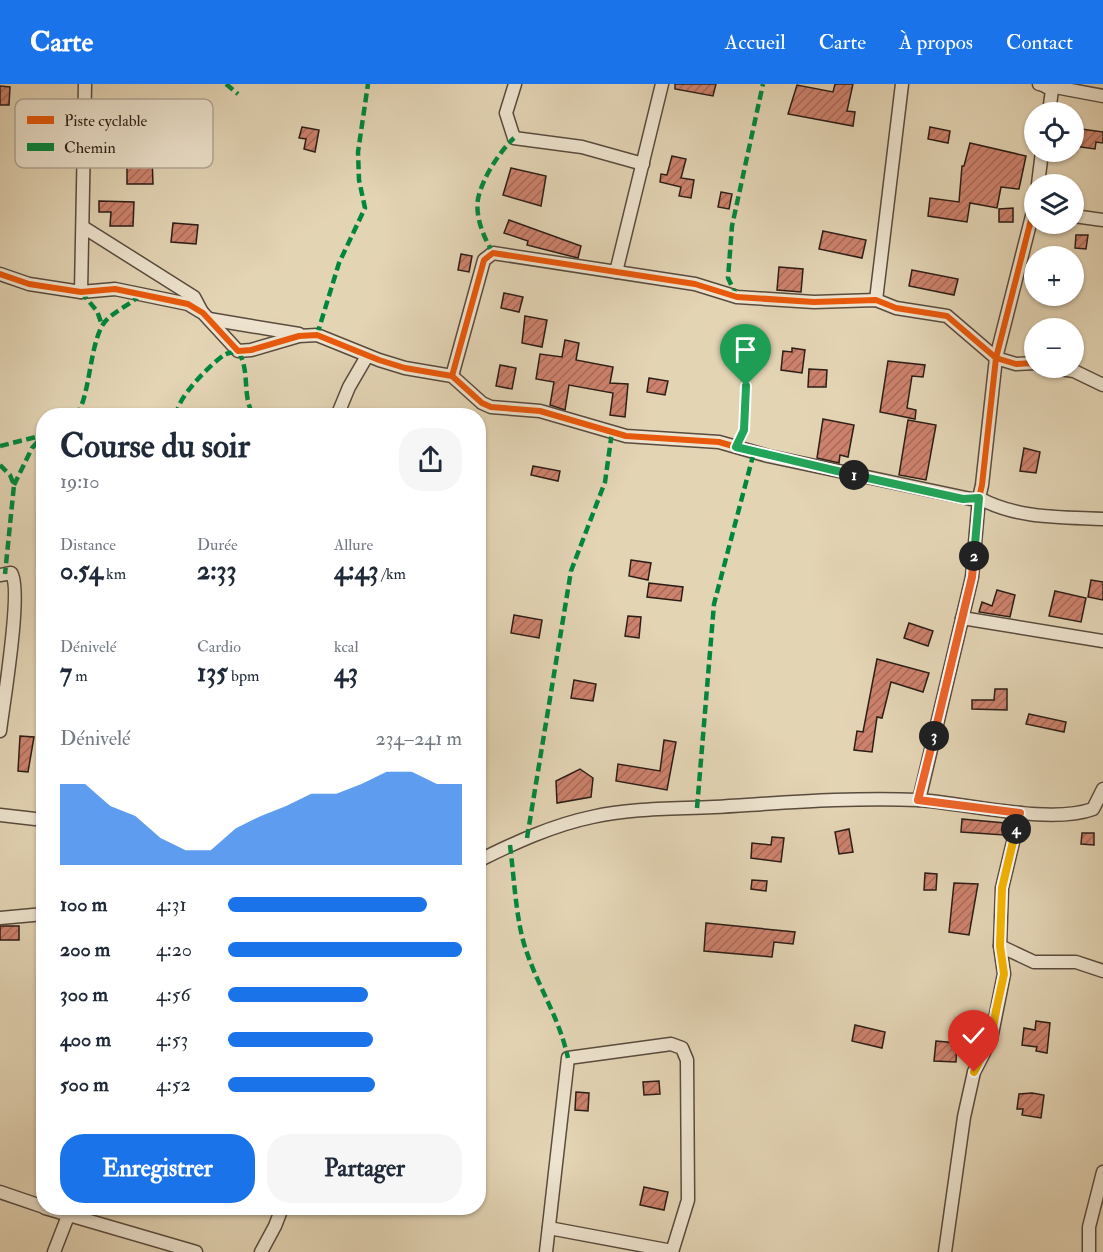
<!DOCTYPE html>
<html lang="fr">
<head>
<meta charset="utf-8">
<style>
  body { margin:0; font-family:"IM FELL Double Pica",serif; background:#f6f6f7; color:#1f2937; height:100vh; display:flex; flex-direction:column; font-size:22px; white-space:nowrap }
  * { box-sizing:border-box; margin:0 }
  p { font-size:20px; color:#747a83 }
  .icon { flex:none; width:33px; height:33px; fill:none; stroke:currentColor; stroke-width:2; stroke-linecap:round; stroke-linejoin:round }
  .map { position:relative; flex:1; overflow:hidden }
  .side { position:absolute; left:36px; top:324px; width:450px; height:807px; display:flex; flex-direction:column; background:#fff; border-radius:24px; box-shadow:0 2px 4px #0004 }
  .side>* { flex:none }
  .fabs { position:absolute; left:1024px; top:18px; display:grid; gap:12px }
  .fabs a { display:grid; place-items:center; width:60px; height:60px; border-radius:50%; background:#fff; box-shadow:0 2px 4px #0004; font-size:30px }
  .pin { position:absolute; display:grid; place-items:center; width:51px; height:51px; color:#fff; margin:-62px -26px; border-radius:50% 50% 50% 0; rotate:-45deg; box-shadow:0 0 6px #0007 }
  .pin .icon { rotate:45deg }
  .km { position:absolute; width:30px; height:30px; margin:-15px; border-radius:50%; background:#222; color:#fff; font-size:16px; line-height:30px; text-align:center }
  .round { display:grid; place-items:center; flex:none; width:63px; height:63px; border-radius:24px; background:#f6f6f7 }
  .headline { display:flex; align-items:center; justify-content:space-between; height:102px; padding:0 24px }
  h1 { font-size:33px; font-weight:700; line-height:45px }
  .metrics { display:grid; grid-template-columns:repeat(3,1fr); gap:9px; height:102px; padding:6px 24px }
  .metrics div { display:grid; align-content:center }
  .metrics b { font-size:26px; font-weight:700 }
  .metrics small { font-size:16px; font-weight:400 }
  .metrics p { font-size:16px }
  .chart { height:168px; padding:12px 24px }
  .chart p { display:flex; justify-content:space-between }
  .chart svg { width:100%; height:108px; margin-top:6px; fill:#1a73e8; opacity:.7 }
  .button { display:flex; gap:12px; margin-top:auto; padding:12px 24px }
  .button a { flex:1; height:69px; border-radius:24px; background:#1a73e8; color:#fff; font-size:24px; font-weight:700; line-height:69px; text-align:center }
  .button a+a { background:#f6f6f7; color:#1f2937 }
  ul { padding:0 24px; list-style:none; font-size:20px }
  li { display:grid; grid-template-columns:96px 72px 1fr; align-items:center; height:45px }
  li i { height:15px; border-radius:8px; background:#1a73e8 }
  header { display:flex; align-items:center; gap:36px; box-sizing:border-box; height:84px; padding:0 30px; background:#1a73e8; color:#fff }
  header strong { font-size:28px }
  nav { display:flex; gap:33px; margin-inline-start:auto; font-size:21px }
  .map>svg:first-child { display:block }
</style>
</head>
<body>
<header>
<strong>Carte</strong>
<nav><a>Accueil</a><a>Carte</a><a>À propos</a><a>Contact</a></nav>
</header>
<div class="map">
<svg width="1103" height="1168" viewBox="0 0 1103 1168">
  <defs>
    <pattern id="building-hatch" width="6" height="6" patternUnits="userSpaceOnUse" patternTransform="scale(1.5)"><rect width="6" height="6" fill="#cd826d"/><path d="M-1 1l2-2M0 6l6-6M5 7l2-2" fill="none" stroke="#a76a59"/></pattern>
  </defs>
  <rect width="100%" height="100%" fill="#e3d4b4"/>
  <filter id="stains"><feTurbulence type="fractalNoise" baseFrequency=".00333" numOctaves="4"/><feColorMatrix values="0 0 0 0 .2 0 0 0 0 .09 0 0 0 0 .02 0 0 0 .5 -.17"/></filter>
  <radialGradient id="worn" r=".72"><stop offset=".6" stop-color="#630" stop-opacity="0"/><stop offset="1" stop-color="#630" stop-opacity=".3"/></radialGradient>
  <!-- building -->
  <g fill="url(#building-hatch)" stroke="#2b1d16" stroke-width="1.5">
    <polygon points="675,0 716,0 713,12 675,5"/>
    <polygon points="835,0 853,0 847,27 855,28 853,42 788,30 797,1 833,8"/>
    <polygon points="0,2 10,3 9,21 0,21"/>
    <polygon points="302,43 319,46 315,68 304,65 306,55 299,54"/>
    <polygon points="930,43 950,47 948,59 928,55"/>
    <polygon points="1074,44 1103,48 1103,59 1096,58 1095,65 1074,62"/>
    <polygon points="970,59 1026,72 1019,105 1001,103 997,124 970,119 967,138 928,132 930,114 959,118 962,82 964,82"/>
    <polygon points="127,72 152,72 153,100 127,100"/>
    <polygon points="672,72 686,75 681,94 694,96 691,114 679,112 681,103 660,98 661,90 667,91"/>
    <polygon points="511,84 546,92 541,122 503,111"/>
    <polygon points="721,108 732,110 729,125 718,123"/>
    <polygon points="99,117 134,118 133,142 110,142 111,128 99,128"/>
    <polygon points="1013,124 1013,138 999,138 999,125"/>
    <polygon points="509,136 581,162 578,174 527,161 528,157 504,149"/>
    <polygon points="173,139 198,141 196,160 171,158"/>
    <polygon points="823,147 866,156 862,174 819,165"/>
    <polygon points="1076,151 1088,151 1086,165 1075,164"/>
    <polygon points="461,170 472,172 469,188 458,186"/>
    <polygon points="779,183 803,185 801,208 777,206"/>
    <polygon points="912,186 958,195 954,211 909,202"/>
    <polygon points="504,209 523,213 519,228 501,224"/>
    <polygon points="525,232 547,236 542,263 522,259"/>
    <polygon points="746,248 755,249 748,287 739,285 741,273 736,272 740,252 745,253"/>
    <polygon points="565,256 579,259 576,276 613,283 610,299 628,300 625,333 610,331 613,309 569,301 565,326 550,321 554,298 536,295 540,270 562,273"/>
    <polygon points="792,264 805,266 802,289 781,286 783,267 792,268"/>
    <polygon points="888,277 925,281 923,293 912,292 907,324 916,326 915,335 880,328"/>
    <polygon points="500,281 516,284 512,305 496,302"/>
    <polygon points="809,285 827,286 826,303 808,303"/>
    <polygon points="649,294 668,297 665,311 647,308"/>
    <polygon points="823,335 854,341 848,373 840,371 839,379 817,374"/>
    <polygon points="908,336 936,341 926,396 899,391"/>
    <polygon points="1024,364 1040,368 1036,389 1020,387"/>
    <polygon points="533,382 560,387 558,397 531,391"/>
    <polygon points="631,476 651,479 648,496 629,492"/>
    <polygon points="1091,496 1103,498 1103,516 1088,513"/>
    <polygon points="649,499 683,503 681,517 647,513"/>
    <polygon points="997,506 1015,511 1010,533 979,528 982,518 992,522"/>
    <polygon points="1055,507 1086,514 1081,538 1049,532"/>
    <polygon points="514,531 542,536 539,554 511,549"/>
    <polygon points="628,532 641,533 639,554 625,552"/>
    <polygon points="909,539 933,547 928,562 904,554"/>
    <polygon points="877,575 929,589 923,608 891,598 882,634 877,633 872,668 854,666 857,647 863,648"/>
    <polygon points="574,596 596,600 593,617 571,614"/>
    <polygon points="995,605 1007,605 1007,626 972,625 972,616 994,616"/>
    <polygon points="1029,630 1066,638 1064,648 1026,640"/>
    <polygon points="20,652 34,653 28,688 18,687"/>
    <polygon points="664,656 676,658 667,706 616,697 618,680 660,687"/>
    <polygon points="580,685 593,694 591,713 557,719 556,697"/>
    <polygon points="962,735 1005,739 1004,751 961,748"/>
    <polygon points="849,745 853,768 839,770 835,748"/>
    <polygon points="1082,749 1094,749 1094,761 1081,760"/>
    <polygon points="772,753 784,754 781,778 751,774 752,759 771,761"/>
    <polygon points="925,789 937,790 936,806 924,806"/>
    <polygon points="752,796 767,797 766,807 751,805"/>
    <polygon points="954,799 978,800 969,851 949,848"/>
    <polygon points="706,839 795,848 793,860 774,858 772,873 704,867"/>
    <rect x="0" y="842" width="19" height="14"/>
    <polygon points="1036,937 1050,939 1047,969 1036,967 1037,963 1022,961 1024,944 1035,946"/>
    <polygon points="855,941 885,948 882,964 852,957"/>
    <polygon points="936,957 957,959 956,978 934,977"/>
    <polygon points="659,997 660,1010 644,1011 643,998"/>
    <polygon points="576,1008 589,1009 588,1027 575,1026"/>
    <polygon points="1032,1009 1044,1011 1041,1034 1022,1031 1023,1025 1017,1025 1019,1010"/>
    <polygon points="644,1103 668,1108 664,1126 640,1121"/>
  </g>
  <g fill="none" stroke-linecap="round" stroke-linejoin="round">
    <!-- street casing -->
    <g stroke="#594b3e" stroke-width="15">
      <g id="street">
        <polyline points="515,0 506,29 514,54 582,63 643,80"/>
        <polyline points="1039,0 1103,12"/>
        <polyline points="1043,1 1052,6 1049,28"/>
        <polyline points="1038,100 1042,68"/>
        <polyline points="1074,132 1103,136"/>
        <polyline points="83,143 194,213 202,228"/>
        <polyline points="616,188 662,0"/>
        <polyline points="0,190 29,200 81,208 115,205 188,220 203,229 238,267 251,266 299,252 317,251 379,276 405,284 452,292 482,319 491,323 540,327 626,352 719,358 768,372 971,415 979,414 982,401 996,274 1035,120"/>
        <polyline points="81,208 85,0"/>
        <polyline points="876,216 902,0"/>
        <polyline points="209,235 299,250"/>
        <polyline points="1053,284 1074,287 1103,301"/>
        <polyline points="452,292 484,176 493,169 695,200 737,213 814,218 876,216 896,224 947,232 996,274 1016,280 1035,279"/>
        <polyline points="337,332 349,303 367,272"/>
        <path d="M 0,491 L 11,489 C 23,503 3,622 0,647"/>
        <polyline points="962,534 1103,557"/>
        <path d="M 919,716 L 972,493 L 979,414 C 1018,435 1060,433 1103,435"/>
        <polyline points="0,731 44,736"/>
        <path d="M 478,777 C 514,759 553,741 592,733 C 632,724 674,725 714,723 C 782,719 850,713 918,716 C 967,719 1049,741 1093,725 L 1103,705"/>
        <polyline points="0,834 44,830"/>
        <polyline points="1000,862 1034,878 1076,878 1103,887"/>
        <polyline points="0,1108 44,1123"/>
        <polyline points="45,1124 196,1168"/>
        <polyline points="549,1144 672,1167"/>
        <polyline points="54,1168 68,1132"/>
        <polyline points="261,1168 275,1142 282,1124"/>
        <polyline points="546,1168 568,974 671,960 682,964 687,976 688,1116 672,1168"/>
        <polyline points="945,1168 964,1033 974,988 991,955 1004,890 1000,862 1002,804 1020,729"/>
        <polyline points="1089,1168 1089,1143 1103,1088"/>
      </g>
    </g>
    <!-- path -->
    <polyline stroke="#2b1d16" stroke-width="2" stroke-dasharray="4.5 3" stroke-linecap="butt" points="741,352 744,346 746,302"/>
    <!-- street -->
    <use href="#street" stroke="#ede3ce" stroke-width="12"/>
    <!-- quiet -->
    <g stroke="#00873e" stroke-width="4.5" stroke-dasharray="9 4.5" stroke-linecap="butt">
      <polyline points="226,0 238,10"/>
      <path d="M 493,169 C 484,154 475,133 478,115 C 482,95 499,68 514,54"/>
      <polyline points="81,208 97,227 102,241"/>
      <polyline points="737,213 728,194 732,142 763,0"/>
      <polyline points="317,251 339,179 365,124 359,96 358,68 368,0"/>
      <path d="M 76,332 C 90,313 89,266 102,242 C 110,228 130,222 141,210"/>
      <path d="M 177,332 C 174,316 211,280 224,271 C 227,269 233,268 238,267 C 251,287 241,312 254,332"/>
      <polyline points="0,362 40,352"/>
      <polyline points="0,381 10,391 14,401 5,490"/>
      <polyline points="14,401 32,364 44,351"/>
      <polyline points="697,724 714,520 754,368"/>
      <polyline points="527,754 571,487 605,398 612,348"/>
      <path d="M 510,761 C 514,792 516,838 526,866 C 539,905 559,933 568,974"/>
    </g>
    <!-- cycleway casing -->
    <g stroke="#ede3ce" stroke-width="10">
      <g id="cycleway">
        <polyline points="0,190 29,200 81,208 115,205 188,220 203,229 238,267 251,266 299,252 317,251 379,276 405,284 452,292 482,319 491,323 540,327 626,352 719,358 768,372 971,415 979,414 982,401 996,274 1035,120"/>
        <polyline points="452,292 484,176 493,169 695,200 737,213 814,218 876,216 896,224 947,232 996,274 1016,280 1035,279"/>
      </g>
    </g>
    <!-- cycleway -->
    <use href="#cycleway" stroke="#e8590c" stroke-width="6"/>
  </g>
  <g fill="none" stroke-linecap="round" stroke-linejoin="round">
    <!-- split-1 casing -->
    <g stroke="#fff" stroke-width="12">
      <polyline id="split-1" points="746,302 744,346 736,363 854,391"/>
    </g>
    <!-- split-2 casing -->
    <g stroke="#fff" stroke-width="12">
      <polyline id="split-2" points="854,391 963,415 979,414 974,472"/>
    </g>
    <!-- split-3 casing -->
    <g stroke="#fff" stroke-width="12">
      <polyline id="split-3" points="934,652 972,493 974,472"/>
    </g>
    <!-- split-4 casing -->
    <g stroke="#fff" stroke-width="12">
      <polyline id="split-4" points="934,652 918,716 1020,729 1016,745"/>
    </g>
    <!-- split-5 casing -->
    <g stroke="#fff" stroke-width="12">
      <polyline id="split-5" points="996,927 1004,890 1000,862 1002,804 1016,745"/>
    </g>
    <!-- split-6 casing -->
    <g stroke="#fff" stroke-width="12">
      <polyline id="split-6" points="974,988 991,955 996,927"/>
    </g>
    <!-- split-1 -->
    <use href="#split-1" stroke="#22a559" stroke-width="8"/>
    <!-- split-2 -->
    <use href="#split-2" stroke="#22a559" stroke-width="8"/>
    <!-- split-3 -->
    <use href="#split-3" stroke="#f0652b" stroke-width="8"/>
    <!-- split-4 -->
    <use href="#split-4" stroke="#f0652b" stroke-width="8"/>
    <!-- split-5 -->
    <use href="#split-5" stroke="#f5b400" stroke-width="8"/>
    <!-- split-6 -->
    <use href="#split-6" stroke="#f5b400" stroke-width="8"/>
  </g>
  <!-- legend -->
  <rect x="15" y="15" width="198" height="69" rx="9" fill="#ede3ce" stroke="#b3a897" stroke-width="1.5"/>
  <rect x="27" y="32" width="27" height="8" fill="#e8590c"/>
  <rect x="27" y="59" width="27" height="8" fill="#00873e"/>
  <g font-size="16" fill="#2b1d16">
    <text x="64" y="42">Piste cyclable</text>
    <text x="64" y="69">Chemin</text>
  </g>
  <rect width="100%" height="100%" filter="url(#stains)"/>
  <rect width="100%" height="100%" fill="url(#worn)"/>
</svg>
<div class="fabs">
<a><svg class="icon" aria-label="locate" viewBox="0 0 24 24"><circle cx="12" cy="12" r="6"/><path d="M12 2v4M12 18v4M2 12h4M18 12h4"/></svg></a>
<a><svg class="icon" aria-label="layers" viewBox="0 0 24 24"><path d="M12 4l9 5-9 5-9-5zM3 14l9 5 9-5"/></svg></a>
<a>+</a>
<a>−</a>
</div>
<div class="pin" style="left:746px;top:302px;background:#1e9e55"><svg class="icon" aria-label="arrive" viewBox="0 0 24 24"><path d="M6 21V4h12l-3 4 3 4H6"/></svg></div>
<div class="pin" style="left:974px;top:988px;background:#d93025"><svg class="icon" aria-label="check" viewBox="0 0 24 24"><path d="M5 12l5 5 9-10"/></svg></div>
<b class="km" style="left:854px;top:391px">1</b>
<b class="km" style="left:974px;top:472px">2</b>
<b class="km" style="left:934px;top:652px">3</b>
<b class="km" style="left:1016px;top:745px">4</b>
<section class="side">
<div class="headline"><div><h1>Course du soir</h1><p>19:10</p></div><a class="round"><svg class="icon" aria-label="share" viewBox="0 0 24 24"><path d="M12 15V3M7 8l5-5 5 5M5 13v7h14v-7"/></svg></a></div>
<div class="metrics">
<div><p>Distance</p><b>0.54<small> km</small></b></div>
<div><p>Durée</p><b>2:33</b></div>
<div><p>Allure</p><b>4:43<small> /km</small></b></div>
</div>
<div class="metrics">
<div><p>Dénivelé</p><b>7<small> m</small></b></div>
<div><p>Cardio</p><b>135<small> bpm</small></b></div>
<div><p>kcal</p><b>43</b></div>
</div>
<div class="chart"><p><span>Dénivelé</span>234–241 m</p>
<svg viewBox="0 0 160 44" preserveAspectRatio="none"><path d="M0 44V11L10 11L20 20L30 24L40 33L50 38L60 38L70 29L80 24L90 20L100 15L110 15L120 11L130 6L140 6L150 11L160 11V44z"/></svg>
</div>
<ul>
<li><b>100 m</b>4:31<i style="width:85%"></i></li>
<li><b>200 m</b>4:20<i style="width:100%"></i></li>
<li><b>300 m</b>4:56<i style="width:60%"></i></li>
<li><b>400 m</b>4:53<i style="width:62%"></i></li>
<li><b>500 m</b>4:52<i style="width:63%"></i></li>
</ul>
<div class="button"><a>Enregistrer</a><a>Partager</a></div>
</section>
</div>
</body>
</html>
